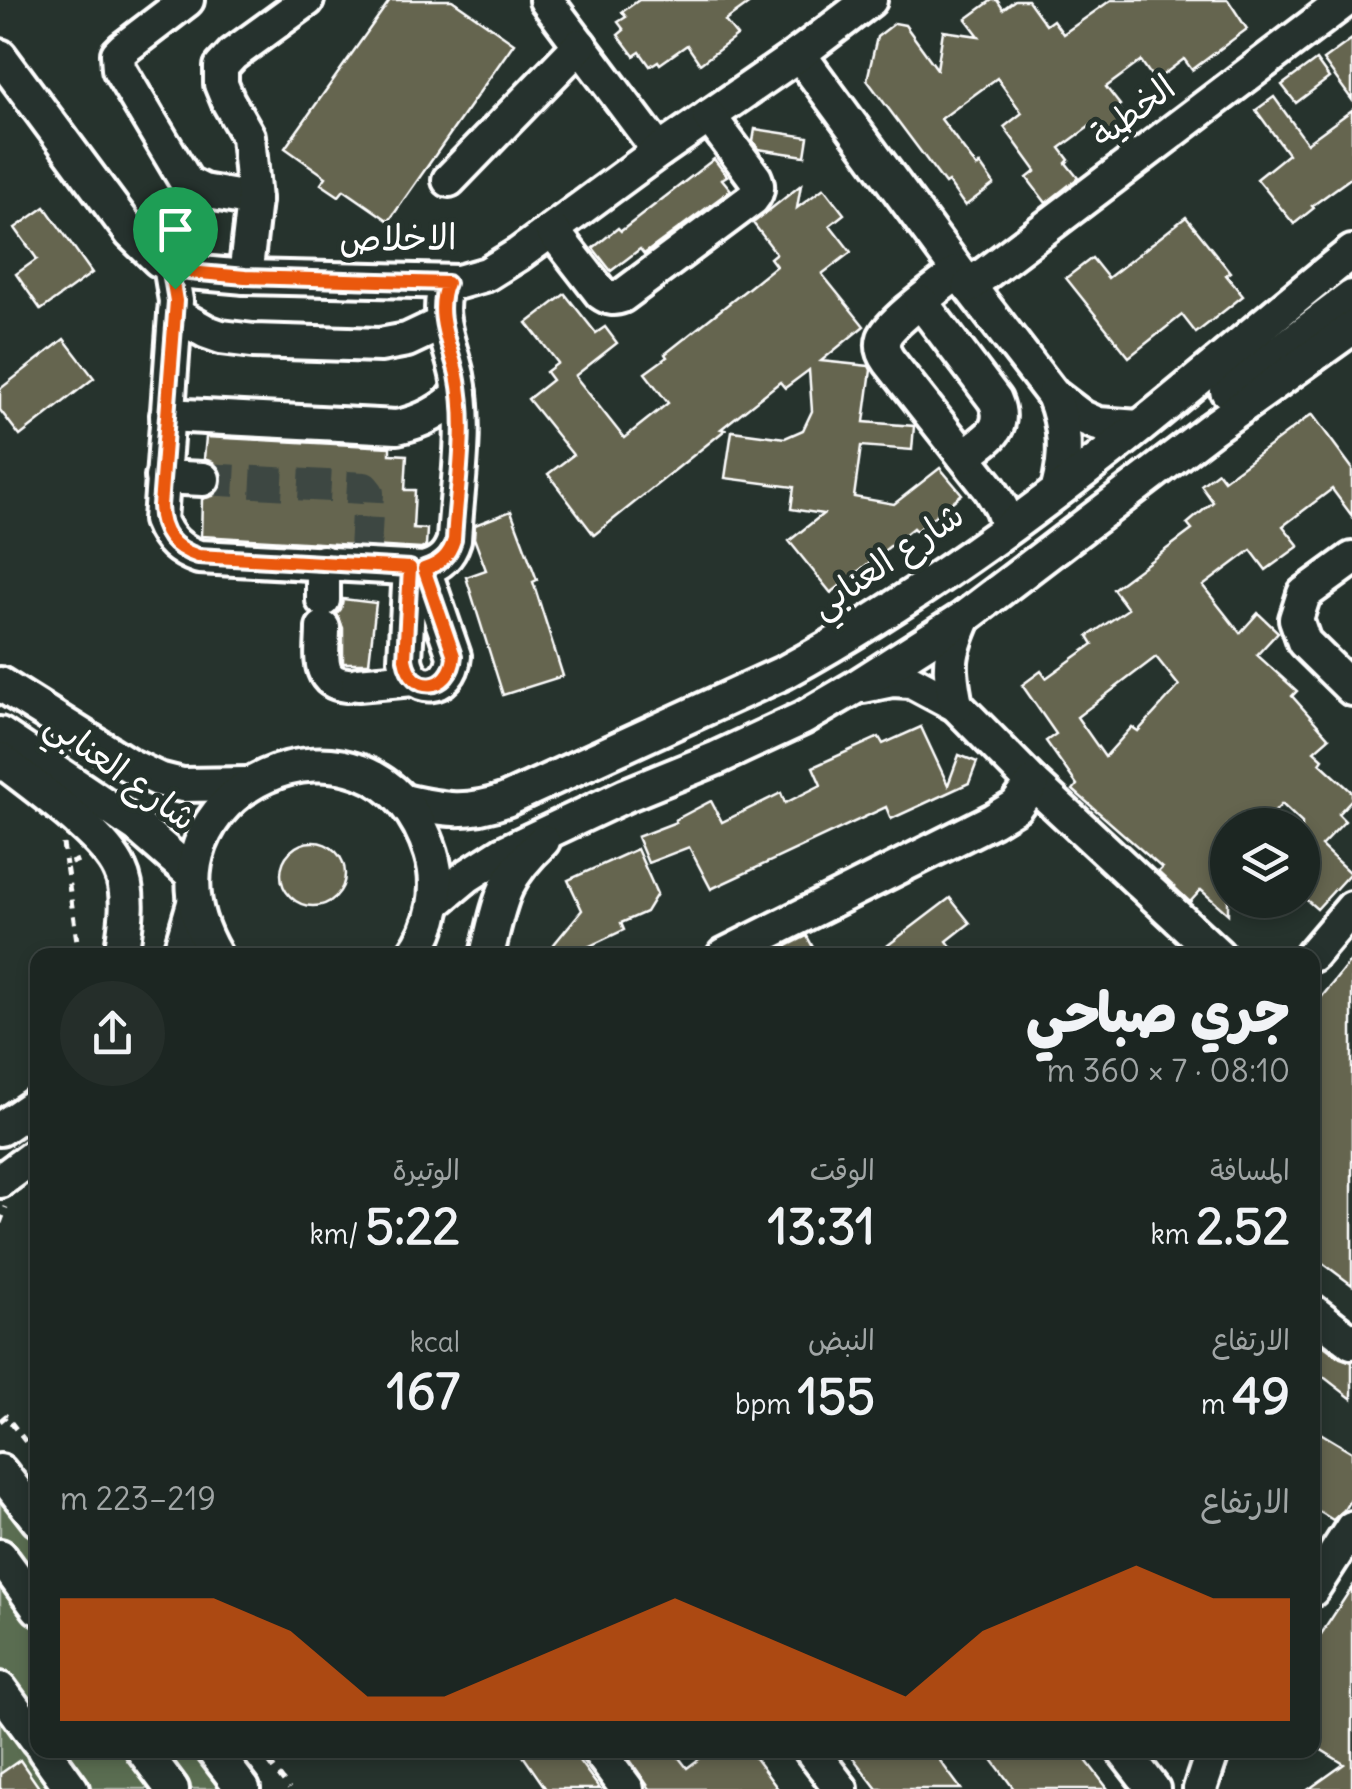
<!DOCTYPE html>
<html lang="ar">
<head>
<meta charset="utf-8">
<style>
  body { margin:0; font-family:Delius,"Playpen Sans Arabic",sans-serif; background:#252e2a; color:#f1f3f6; direction:rtl; height:100vh; display:flex; flex-direction:column; font-size:38px; white-space:nowrap }
  * { box-sizing:border-box; margin:0 }
  p { font-size:32px; color:#a0a5a5 }
  .icon { flex:none; width:55px; height:55px; fill:none; stroke:currentColor; stroke-width:2; stroke-linecap:round; stroke-linejoin:round }
  .map { position:relative; flex:1; overflow:hidden; direction:ltr }
  .side { position:absolute; left:30px; top:948px; width:1290px; height:810px; display:flex; flex-direction:column; background:#1c2622; border-radius:20px; box-shadow:0 5px 15px #0003,0 0 0 2px #3a4340; direction:rtl }
  .side>* { flex:none }
  .fabs { position:absolute; left:1210px; top:808px; display:grid; gap:20px }
  .fabs a { display:grid; place-items:center; width:110px; height:110px; border-radius:50%; background:#1c2622; box-shadow:0 5px 15px #0003,0 0 0 2px #3a4340; font-size:50px }
  .pin { position:absolute; display:grid; place-items:center; width:85px; height:85px; color:#fff; margin:-102px -42px; border-radius:50% 50% 50% 0; rotate:-45deg; box-shadow:0 0 10px #0007 }
  .pin .icon { rotate:45deg }
  .round { display:grid; place-items:center; flex:none; width:105px; height:105px; border-radius:52px; background:#252e2a }
  .overview { display:flex; align-items:center; justify-content:space-between; height:170px; padding:0 30px }
  h1 { font-size:55px; font-weight:800; line-height:75px }
  .figures { display:grid; grid-template-columns:repeat(3,1fr); gap:15px; height:170px; padding:10px 30px }
  .figures div { display:grid; align-content:center }
  .figures b { font-size:50px; font-weight:800 }
  .figures small { font-size:28px; font-weight:400 }
  .figures p { font-size:28px }
  .chart { height:280px; padding:20px 30px }
  .chart p { display:flex; justify-content:space-between }
  .chart svg { width:100%; height:180px; margin-top:10px; fill:#ea580c; opacity:.7 }
  .map>svg:first-child { display:block }
</style>
</head>
<body>
<div class="map">
<svg width="1352" height="1789" viewBox="0 0 1352 1789">
  <rect width="100%" height="100%" fill="#26332d"/>
  <filter id="ink" filterUnits="userSpaceOnUse"><feTurbulence type="fractalNoise" baseFrequency=".01" numOctaves="2"/><feDisplacementMap in="SourceGraphic" scale="20" xChannelSelector="R" yChannelSelector="G"/><feConvolveMatrix kernelMatrix="1 2 1 2 8 2 1 2 1" color-interpolation-filters="sRGB"/></filter>
  <g filter="url(#ink)">
    <!-- green -->
    <polygon fill="#5a6d51" stroke="#acb6a8" stroke-width="2.5" points="0,1486 37,1536 38,1750 197,1750 226,1789 0,1789"/>
    <!-- building -->
    <g fill="#656550" stroke="#fff" stroke-width="2.5" fill-rule="evenodd">
      <polygon points="390,0 452,0 514,43 389,221 344,190 339,196 321,184 326,177 285,148"/>
      <polygon points="639,0 754,0 725,21 737,36 700,64 687,45 660,64 658,61 650,66 640,52 634,56 618,35 624,30 618,22 626,17 622,12"/>
      <polygon points="992,0 997,0 1003,9 1015,0 1028,0 1046,25 1053,20 1063,34 1111,0 1228,0 1247,29 1192,70 1184,59 1155,81 1141,61 1106,87 1120,105 1117,107 1131,124 1108,142 1093,124 1060,148 1069,160 1066,163 1078,178 1046,203 1027,178 1036,171 1004,127 1022,113 997,78 941,119 977,167 980,164 994,184 965,206 948,182 945,184 867,80 877,37 895,23 905,25 937,69 943,31 979,36 966,19"/>
      <polygon points="1352,39 1352,100 1323,60"/>
      <polygon points="1316,60 1329,78 1296,103 1282,85"/>
      <polygon points="1274,97 1307,143 1352,110 1352,177 1312,206 1314,208 1294,224 1257,179 1288,154 1256,110"/>
      <polygon points="755,129 808,137 805,156 758,149 753,141"/>
      <polygon points="714,159 727,176 722,179 731,190 644,254 640,249 611,271 593,248 618,228 621,231"/>
      <polygon points="801,185 797,208 824,188 844,214 830,225 851,252 822,274 864,326 821,361 869,366 871,370 864,422 914,426 912,450 861,446 854,497 894,504 940,468 962,494 916,531 913,528 831,593 789,541 823,514 791,509 794,487 725,478 732,431 785,438 803,430 812,411 809,370 785,388 780,382 721,429 725,430 594,535 548,474 573,455 528,399 552,380 546,372 558,363 527,323 565,294 596,333 605,327 617,343 575,376 624,438 668,403 645,373 667,357 665,354 776,266 770,258 776,253 753,223"/>
      <polygon points="45,207 92,273 41,310 16,274 37,259 15,228"/>
      <polygon points="1186,217 1230,272 1226,275 1243,296 1196,333 1182,315 1129,357 1066,278 1092,258 1108,278"/>
      <polygon points="64,339 94,378 20,436 0,410 0,389"/>
      <path d="M 1312,414 L 1352,468 L 1352,516 L 1332,489 L 1283,526 L 1299,546 L 1266,570 L 1251,550 L 1203,586 L 1240,633 L 1258,613 L 1278,632 L 1257,655 L 1297,691 L 1292,696 L 1329,738 L 1314,751 L 1323,759 L 1320,763 L 1352,792 L 1352,799 L 1338,814 L 1345,821 L 1321,846 L 1350,873 L 1317,909 L 1302,896 L 1302,823 L 1282,804 L 1262,825 L 1228,825 L 1228,914 L 1201,890 L 1190,902 L 1158,872 L 1162,868 L 1073,790 L 1077,785 L 1046,741 L 1056,734 L 1022,685 L 1041,671 L 1046,678 L 1093,644 L 1088,636 L 1128,609 L 1113,589 L 1192,530 L 1187,524 L 1213,502 L 1201,485 L 1218,472 L 1224,480 ZM 1156,657 L 1179,686 L 1138,731 L 1132,727 L 1105,757 L 1077,717 Z"/>
      <polygon points="206,437 390,447 390,454 407,455 405,490 415,490 413,528 427,529 426,546 421,549 201,536 202,499 213,496 220,489 223,481 220,469 213,462 204,459"/>
      <polygon points="511,511 537,580 533,582 563,676 503,695 466,577 486,570 474,538 475,525"/>
      <polygon points="343,599 376,603 369,663 343,663 343,628 337,614 341,609"/>
      <polygon points="921,727 948,785 959,755 977,762 969,783 891,819 886,807 711,889 689,847 648,863 637,837 676,822 675,820 711,801 722,822 781,793 785,803 821,785 813,767 879,737 883,744"/>
      <circle cx="313" cy="874" r="32"/>
      <polygon points="637,849 657,894 646,912 621,923 624,930 571,955 545,955 582,910 568,880"/>
      <polygon points="950,898 970,923 947,941 957,955 875,955"/>
      <polygon points="807,936 817,955 787,955 783,948"/>
      <polygon points="1352,959 1352,1285 1312,1255 1312,1009"/>
      <polygon points="1312,1337 1340,1358 1352,1362 1352,1399 1312,1368"/>
      <polygon points="1312,1428 1352,1452 1352,1497 1344,1510 1333,1520 1312,1507"/>
      <polygon points="1352,1587 1352,1789 1309,1789 1344,1764 1312,1744 1312,1648"/>
      <polygon points="519,1750 571,1750 600,1789 546,1789"/>
      <polygon points="623,1750 673,1750 687,1768 711,1750 749,1750 778,1789 650,1789"/>
      <polygon points="847,1750 932,1750 961,1789 877,1789"/>
      <polygon points="985,1750 1078,1750 1108,1789 1014,1789"/>
      <polygon points="20,1760 40,1789 0,1789 0,1774"/>
    </g>
    <g fill="none" stroke-linecap="round" stroke-linejoin="round">
      <!-- minor-tunnel -->
      <polyline stroke="#3c4742" stroke-width="32" stroke-dasharray="32 16" stroke-linecap="butt" points="203,479 364,488 368,493 365,551"/>
      <!-- minor casing -->
      <g stroke="#fff" stroke-width="40">
        <g id="minor">
          <polyline points="187,0 123,49 118,54 119,69 187,183 203,191 254,200"/>
          <polyline points="546,0 659,151"/>
          <polyline points="799,54 969,286 1053,395 1082,417 1098,424 1139,427"/>
          <polyline points="0,56 131,233 159,260 189,272 245,277 459,282 487,274 519,254 659,151 799,54 870,0"/>
          <polyline points="449,180 580,45"/>
          <path d="M 552,230 L 601,293 C 609,299 614,299 622,296 L 752,199 C 758,192 759,187 755,178 L 709,116"/>
          <path d="M 170,265 L 176,301 L 160,520 C 168,540 179,550 199,557 L 424,569 C 440,564 449,556 454,540 C 457,486 468,428 457,375 C 450,343 434,314 447,283"/>
          <path d="M 958,272 C 943,284 889,323 884,338 C 881,347 884,354 889,361 L 990,489 L 1001,507 L 1008,527"/>
          <polyline points="245,277 254,200 248,136 228,101 221,84 221,67 233,54 307,0"/>
          <polyline points="969,286 1346,0"/>
          <path d="M 921,302 L 995,400 C 1008,430 986,439 964,456"/>
          <polyline points="175,314 207,332 221,337 253,341 380,345 407,340 443,323"/>
          <polyline points="1227,391 1352,297"/>
          <path d="M 1053,395 C 1066,427 1067,455 1058,489"/>
          <path d="M 167,415 L 397,427 C 422,422 442,412 460,393"/>
          <polyline points="162,477 203,479"/>
          <polyline points="1352,559 1304,594 1296,619 1304,642 1352,689"/>
          <polyline points="323,562 323,600"/>
          <path d="M 410,568 L 405,659 C 411,695 451,692 454,656 L 424,569"/>
          <path d="M 323,628 C 323,653 315,682 347,685"/>
          <polyline points="0,684 129,765 158,779 182,785 248,784"/>
          <polyline points="358,684 413,679"/>
          <polyline points="863,686 892,680 911,681 956,705 1033,783 1218,955"/>
          <path d="M 956,705 C 948,665 948,655 965,617"/>
          <polyline points="0,734 138,827 193,875"/>
          <path d="M 0,759 C 31,784 105,835 120,870 C 132,895 125,929 121,955"/>
          <path d="M 404,801 C 443,810 467,814 506,800 L 785,672 C 911,603 1028,517 1141,426 C 1212,369 1280,309 1352,252"/>
          <polyline points="436,902 467,876 503,853 626,795 717,758 803,718 854,688 965,617 1211,429 1352,328"/>
          <polyline points="179,955 194,903"/>
          <path d="M 215,955 C 118,789 376,678 431,853 C 442,888 434,926 413,955"/>
          <path d="M 487,955 C 500,902 501,880 543,841"/>
          <polyline points="724,955 993,820 1016,806 1033,783"/>
          <polyline points="1312,955 1352,908"/>
          <polyline points="0,1129 38,1103"/>
          <polyline points="0,1181 38,1153"/>
          <polyline points="1312,1311 1352,1342"/>
          <polyline points="0,1471 38,1520"/>
          <polyline points="0,1556 38,1608"/>
          <polyline points="1312,1590 1352,1528"/>
          <polyline points="0,1689 38,1741"/>
          <polyline points="44,1750 72,1789"/>
          <polyline points="143,1750 172,1789"/>
          <polyline points="213,1750 243,1789"/>
          <polyline points="598,1750 627,1789"/>
          <polyline points="811,1750 841,1789"/>
          <polyline points="1123,1750 1153,1789"/>
          <polyline points="1200,1789 1213,1750"/>
        </g>
      </g>
      <!-- path -->
      <g stroke="#fff" stroke-width="5" stroke-dasharray="8 8" stroke-linecap="butt">
        <polyline points="63,844 66,865"/>
        <polyline points="79,955 66,865 81,859"/>
        <polyline points="0,1223 6,1207"/>
        <polyline points="0,1421 6,1416 38,1458"/>
        <polyline points="260,1750 289,1789"/>
      </g>
      <!-- minor -->
      <use href="#minor" stroke="#26332d" stroke-width="32"/>
    </g>
  </g>
  <g fill="none" stroke-linecap="round" stroke-linejoin="round" filter="url(#ink)">
    <!-- route casing -->
    <g stroke="#fff" stroke-width="20">
      <path id="route" d="M 170,265 L 189,272 L 245,277 L 447,283 C 434,314 450,344 457,375 C 468,428 457,486 454,540 C 449,556 440,564 424,569 L 454,656 C 451,692 411,695 405,659 L 410,568 L 198,556 C 173,548 161,533 160,506 L 176,301 Z"/>
    </g>
    <!-- route -->
    <use href="#route" stroke="#ea580c" stroke-width="12"/>
  </g>
  <g text-anchor="middle" stroke-width="10" stroke-linejoin="round" paint-order="stroke">
    <!-- street labels -->
    <g font-size="35" fill="#fff" stroke="#26332d">
      <text transform="translate(1133 111) rotate(-37)" y="12">الخطية</text>
      <text transform="translate(398 238) rotate(-1)" y="12">الاخلاص</text>
      <text transform="translate(887 560) rotate(-34)" y="12">شارع العنابي</text>
      <text transform="translate(121 771) rotate(36)" y="12">شارع العنابي</text>
    </g>
  </g>
</svg>
<div class="fabs">
<a><svg class="icon" aria-label="layers" viewBox="0 0 24 24"><path d="M12 4l9 5-9 5-9-5zM3 14l9 5 9-5"/></svg></a>
</div>
<div class="pin" style="left:175px;top:289px;background:#1e9e55"><svg class="icon" aria-label="arrive" viewBox="0 0 24 24"><path d="M6 21V4h12l-3 4 3 4H6"/></svg></div>
<section class="side">
<div class="overview"><div><h1>جري صباحي</h1><p>08:10 · 7 × 360 m</p></div><a class="round"><svg class="icon" aria-label="share" viewBox="0 0 24 24"><path d="M12 15V3M7 8l5-5 5 5M5 13v7h14v-7"/></svg></a></div>
<div class="figures">
<div><p>المسافة</p><b>2.52<small> km</small></b></div>
<div><p>الوقت</p><b>13:31</b></div>
<div><p>الوتيرة</p><b>5:22<small> /km</small></b></div>
</div>
<div class="figures">
<div><p>الارتفاع</p><b>49<small> m</small></b></div>
<div><p>النبض</p><b>155<small> bpm</small></b></div>
<div><p>kcal</p><b>167</b></div>
</div>
<div class="chart"><p><span>الارتفاع</span>219–223 m</p>
<svg viewBox="0 0 160 44" preserveAspectRatio="none"><path d="M0 44V14L10 14L20 14L30 22L40 38L50 38L60 30L70 22L80 14L90 22L100 30L110 38L120 22L130 14L140 6L150 14L160 14V44z"/></svg>
</div>
</section>
</div>
</body>
</html>
